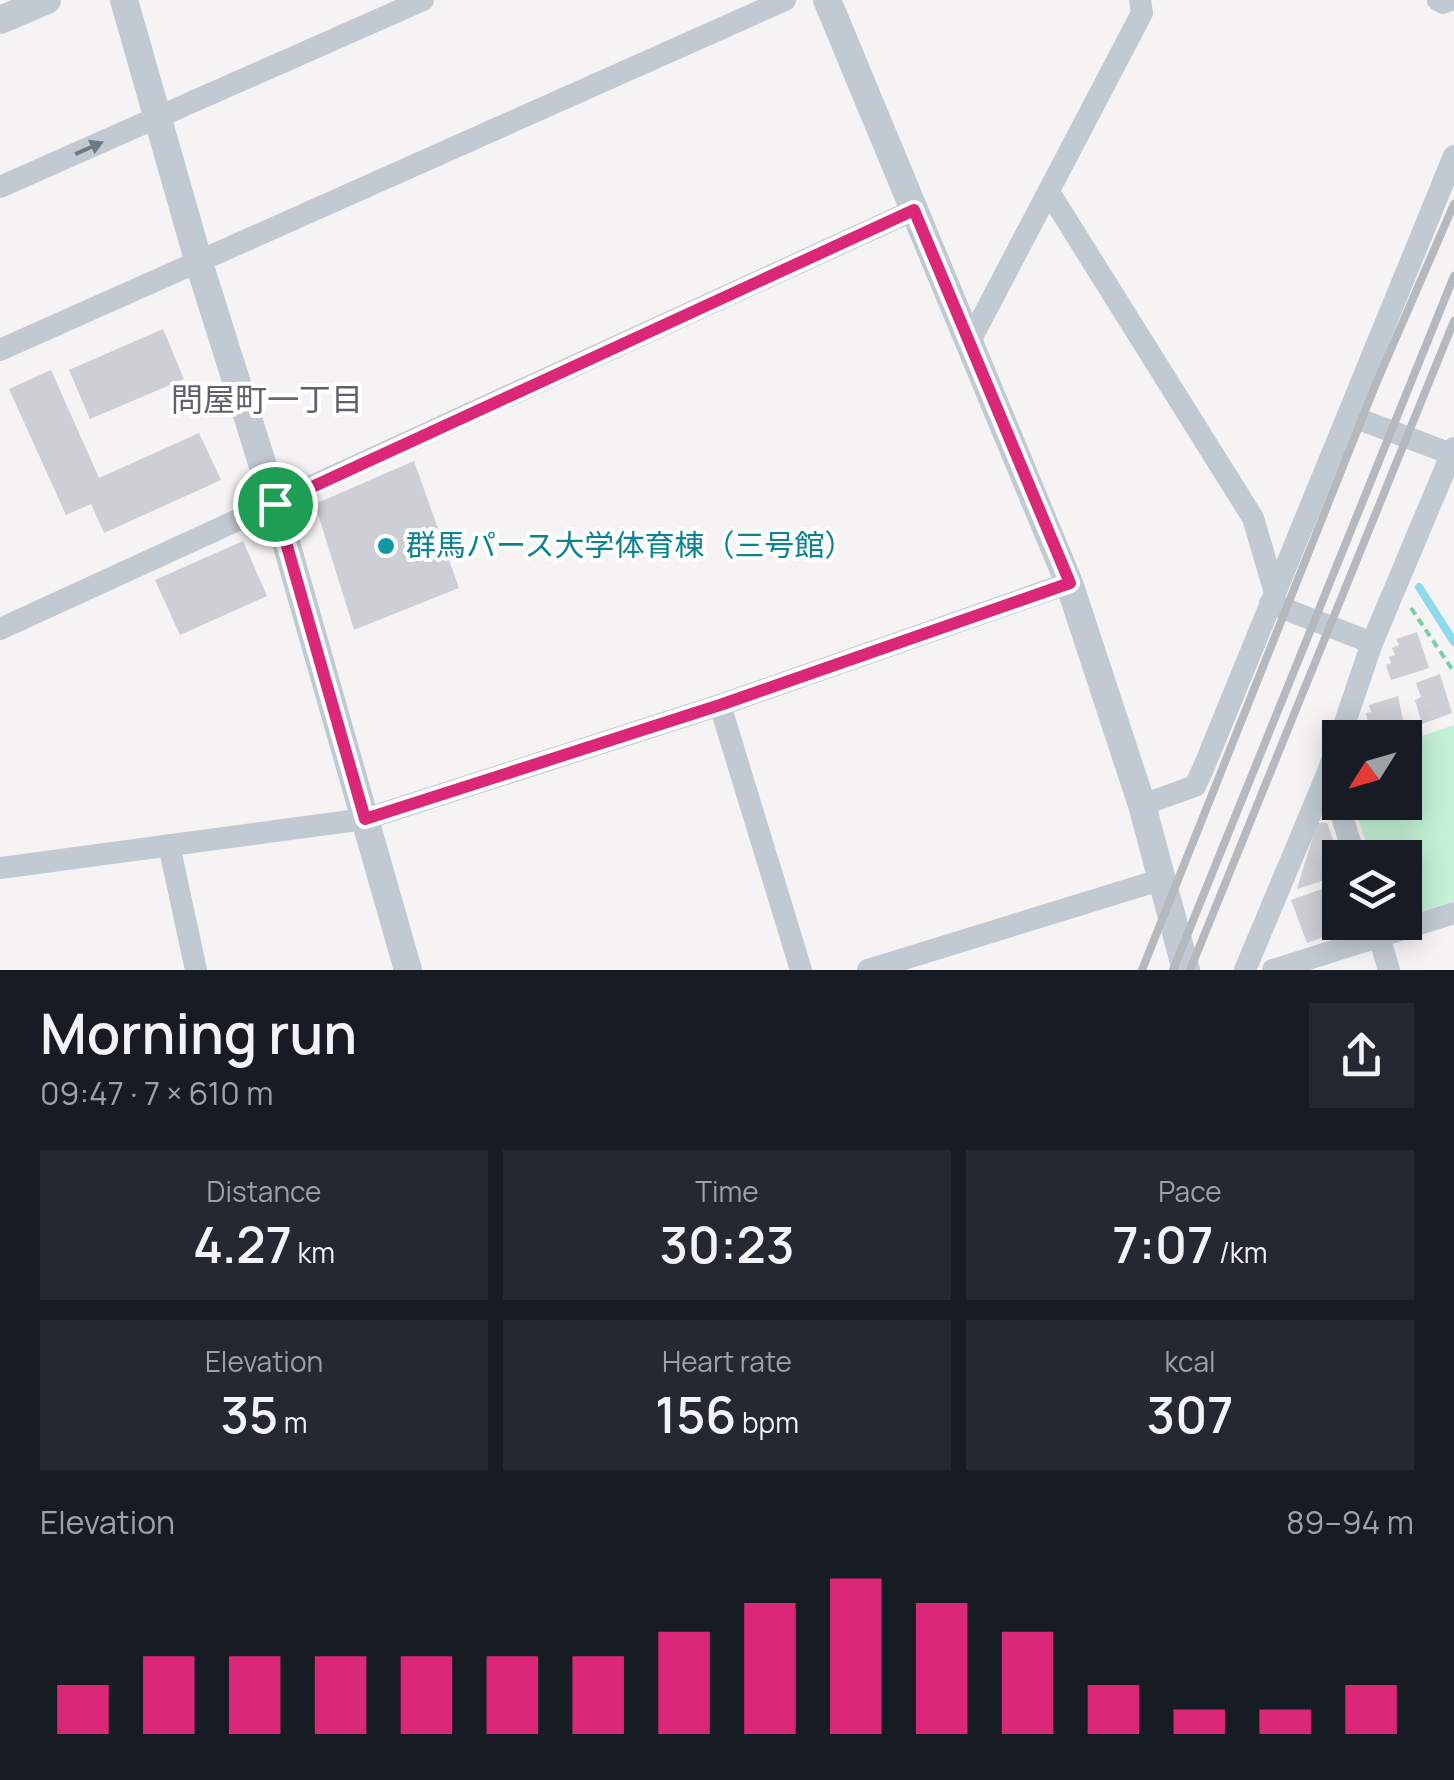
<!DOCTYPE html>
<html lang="en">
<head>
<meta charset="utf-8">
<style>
  body { margin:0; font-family:Manrope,"Noto Sans JP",sans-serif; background:#242831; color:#f1f3f6; height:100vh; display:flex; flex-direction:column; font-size:38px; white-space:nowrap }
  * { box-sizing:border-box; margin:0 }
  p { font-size:32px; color:#9ea1a6 }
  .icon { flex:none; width:55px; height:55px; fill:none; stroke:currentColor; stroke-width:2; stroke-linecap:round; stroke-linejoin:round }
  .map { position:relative; height:970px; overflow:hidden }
  .side { display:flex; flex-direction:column; background:#171b24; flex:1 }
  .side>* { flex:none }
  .needle { width:65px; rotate:233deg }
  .tools { position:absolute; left:1322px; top:720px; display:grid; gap:20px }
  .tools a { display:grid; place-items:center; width:100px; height:100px; border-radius:0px; background:#171b24; box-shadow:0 5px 25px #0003; font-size:50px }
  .pin { position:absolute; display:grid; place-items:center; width:85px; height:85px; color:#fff; margin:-42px; border:5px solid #fff; border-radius:50%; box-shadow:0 2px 10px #0007 }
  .round { display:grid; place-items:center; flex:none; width:105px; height:105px; border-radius:0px; background:#242831 }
  .summary { display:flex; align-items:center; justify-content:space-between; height:170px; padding:0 40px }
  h1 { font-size:55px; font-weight:600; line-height:75px }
  .stats { display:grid; grid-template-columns:repeat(3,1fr); gap:15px; height:170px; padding:10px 40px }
  .stats div { display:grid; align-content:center; border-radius:0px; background:#242831; text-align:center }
  .stats b { font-size:50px; font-weight:600 }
  .stats small { font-size:28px; font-weight:400 }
  .stats p { font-size:28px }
  .chart { height:280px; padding:20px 40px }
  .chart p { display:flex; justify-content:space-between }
  .chart svg { width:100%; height:180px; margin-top:10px; stroke:#db2777; stroke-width:6 }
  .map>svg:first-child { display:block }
</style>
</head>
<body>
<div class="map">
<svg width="1454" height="970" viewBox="0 0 1454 970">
  <rect width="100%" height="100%" fill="#f5f3f3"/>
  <!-- green -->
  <polygon fill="#c3f1d5" points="1454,725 1454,901 1405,916 1405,858 1371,857 1353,803 1405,802 1405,742"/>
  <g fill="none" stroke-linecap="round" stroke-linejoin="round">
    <!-- stream -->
    <polyline stroke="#90daee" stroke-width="8" points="1419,587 1454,642"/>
  </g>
  <!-- building -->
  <g fill="#cdcfd5">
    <polygon points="163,329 184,379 90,419 69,370"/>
    <polygon points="51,370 99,478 199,433 221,480 104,533 91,504 66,515 9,389"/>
    <polygon points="414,461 459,588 354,630 315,504"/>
    <polygon points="243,541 267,596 180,635 155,580"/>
    <polygon points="1417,632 1429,668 1391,680 1386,665 1391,663 1389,657 1395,655 1392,648 1399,645 1396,639"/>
    <polygon points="1440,674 1452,713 1422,724 1415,700 1421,697 1416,683"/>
    <polygon points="1398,696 1405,729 1371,738 1366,713 1371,712 1369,705"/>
    <polygon points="1317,823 1327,823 1340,859 1340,875 1297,889"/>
    <polygon points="1336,884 1340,894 1340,922 1351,922 1352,927 1307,943 1291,900"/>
  </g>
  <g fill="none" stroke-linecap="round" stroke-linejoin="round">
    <!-- path -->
    <polyline stroke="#7ad0a6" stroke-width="4" stroke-dasharray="8 5" stroke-linecap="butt" points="1411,608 1454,672"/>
    <!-- minor -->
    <g stroke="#c1cad2" stroke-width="22">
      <polyline points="1438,0 1443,3 1451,0"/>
      <polyline points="0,187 423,0"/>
      <polyline points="1049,192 1253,518 1275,593"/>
      <polyline points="969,343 1142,13 1140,0"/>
      <polyline points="0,350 785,0"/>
      <polyline points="1348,415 1454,455"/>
      <polyline points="1270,603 1372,643"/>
      <polyline points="0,629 914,210"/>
      <polyline points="720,705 801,970"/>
      <polyline points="1328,772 1355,858"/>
      <polyline points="1142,805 1195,786 1203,769 1454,156"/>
      <polyline points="169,845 196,970"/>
      <polyline points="0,868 365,819 720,705 1069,583"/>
      <polyline points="1376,926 1389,970"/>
      <polyline points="868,970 1163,879"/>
      <polyline points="1245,970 1328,772 1372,643 1454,448"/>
      <polyline points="1273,970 1454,913"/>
    </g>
    <!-- tertiary -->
    <g stroke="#c1cad2" stroke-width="28">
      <polyline points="124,0 199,263 275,504 408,970"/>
      <polyline points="827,0 1069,583 1142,805 1186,970"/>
      <polyline points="0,20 47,0"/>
    </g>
    <!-- rail -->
    <g stroke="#b5b8bd" stroke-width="8">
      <polyline points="1142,970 1375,386 1454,204"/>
      <polyline points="1173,970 1454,276"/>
      <polyline points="1190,970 1454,321"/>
    </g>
  </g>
  <!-- one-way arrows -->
  <defs><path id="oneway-solid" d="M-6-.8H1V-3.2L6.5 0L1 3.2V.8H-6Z" transform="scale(2.5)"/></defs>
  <use fill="#6e7983" href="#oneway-solid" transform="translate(89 148) rotate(-24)"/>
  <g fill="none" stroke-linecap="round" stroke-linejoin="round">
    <!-- route casing -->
    <g stroke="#fff" stroke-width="20">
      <polygon id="route" points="914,210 1070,583 720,705 365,819 275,504"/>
    </g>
    <!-- route -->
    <use href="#route" stroke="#db2777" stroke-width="12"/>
  </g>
  <!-- markers -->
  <circle fill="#0f9aa8" stroke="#fff" stroke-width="4" cx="386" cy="546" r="10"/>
  <g text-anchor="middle" stroke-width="8" stroke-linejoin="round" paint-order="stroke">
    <!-- culture labels -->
    <g font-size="30" fill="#0d838f" stroke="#fff" text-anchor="start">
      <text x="406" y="556">群馬パース大学体育棟（三号館）</text>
    </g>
    <!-- neighbourhood labels -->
    <g font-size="32" fill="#5f6368" stroke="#fff">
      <text x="267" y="411">問屋町一丁目</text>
    </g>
  </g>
</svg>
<div class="tools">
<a><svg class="needle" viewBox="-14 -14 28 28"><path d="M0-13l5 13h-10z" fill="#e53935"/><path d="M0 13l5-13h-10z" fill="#9ea1a6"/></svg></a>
<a><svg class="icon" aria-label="layers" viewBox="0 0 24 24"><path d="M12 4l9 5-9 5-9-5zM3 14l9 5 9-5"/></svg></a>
</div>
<div class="pin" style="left:275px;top:504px;background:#1e9e55"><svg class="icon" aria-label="arrive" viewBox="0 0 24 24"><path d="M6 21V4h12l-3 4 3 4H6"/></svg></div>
</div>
<section class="side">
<div class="summary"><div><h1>Morning run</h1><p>09:47 · 7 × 610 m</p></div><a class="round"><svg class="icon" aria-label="share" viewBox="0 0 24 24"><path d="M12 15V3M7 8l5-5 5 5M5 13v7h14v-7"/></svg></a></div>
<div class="stats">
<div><p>Distance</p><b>4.27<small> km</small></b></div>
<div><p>Time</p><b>30:23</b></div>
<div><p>Pace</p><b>7:07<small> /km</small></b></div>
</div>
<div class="stats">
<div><p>Elevation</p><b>35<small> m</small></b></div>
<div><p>Heart rate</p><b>156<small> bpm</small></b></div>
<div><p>kcal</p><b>307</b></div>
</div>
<div class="chart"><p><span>Elevation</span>89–94 m</p>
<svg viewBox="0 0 160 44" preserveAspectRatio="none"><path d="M5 44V32M15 44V25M25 44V25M35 44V25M45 44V25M55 44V25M65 44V25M75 44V19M85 44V12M95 44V6M105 44V12M115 44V19M125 44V32M135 44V38M145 44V38M155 44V32"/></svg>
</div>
</section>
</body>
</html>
